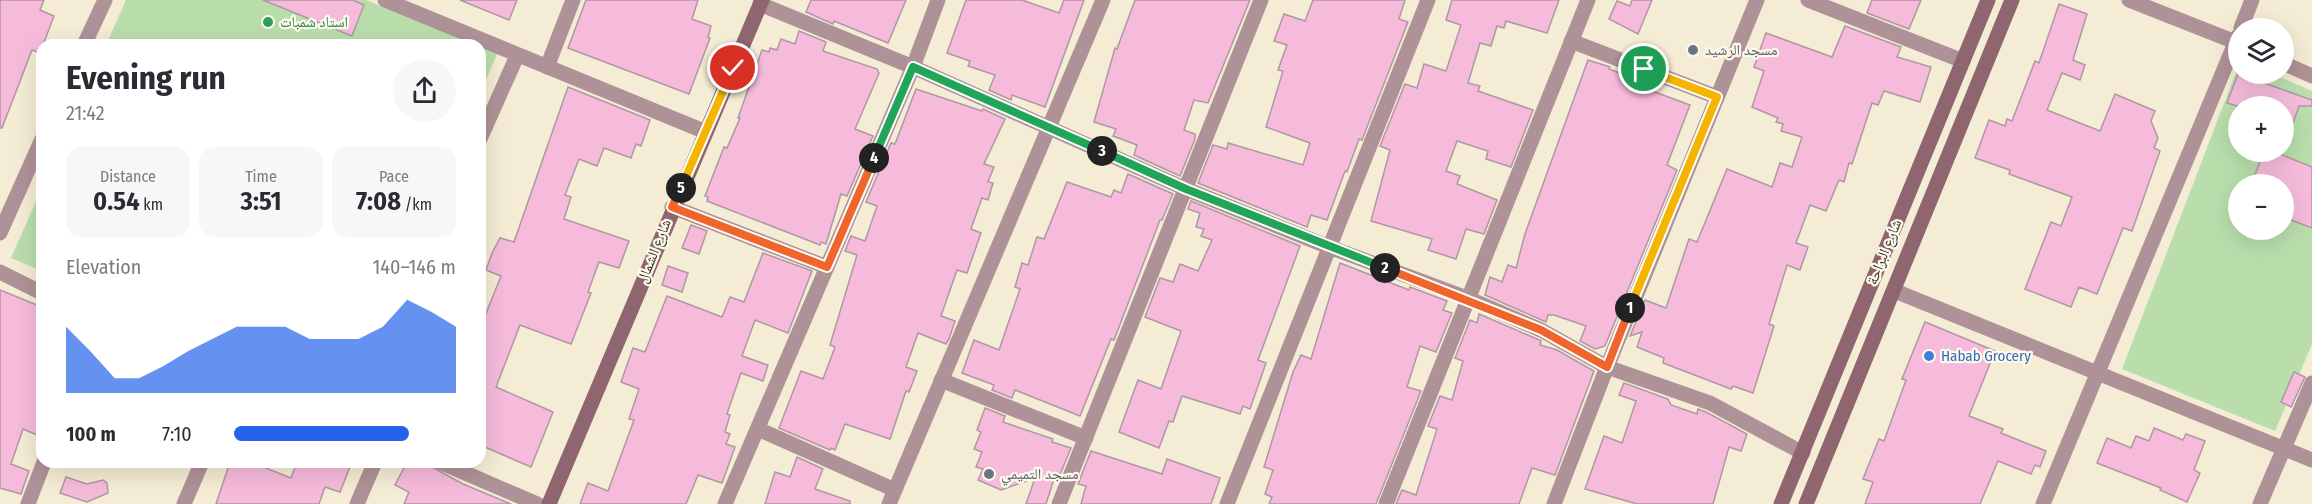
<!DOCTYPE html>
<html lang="en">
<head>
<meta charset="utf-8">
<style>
  body { margin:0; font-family:"Fira Sans Condensed","Noto Naskh Arabic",sans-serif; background:#f7f7f7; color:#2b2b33; height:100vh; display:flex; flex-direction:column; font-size:22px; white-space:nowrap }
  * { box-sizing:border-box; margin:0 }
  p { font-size:20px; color:#7c7c81 }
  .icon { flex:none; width:33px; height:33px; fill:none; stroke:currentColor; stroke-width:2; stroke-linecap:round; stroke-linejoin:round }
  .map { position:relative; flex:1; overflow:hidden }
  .drawer { position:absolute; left:36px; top:39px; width:450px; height:429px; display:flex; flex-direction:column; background:#fff; border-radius:18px; box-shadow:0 6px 24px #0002 }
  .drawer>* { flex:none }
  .buttons { position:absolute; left:2228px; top:18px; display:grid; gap:12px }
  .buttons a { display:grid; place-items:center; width:66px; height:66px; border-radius:50%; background:#fff; box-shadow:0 6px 24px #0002; font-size:30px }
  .pin { position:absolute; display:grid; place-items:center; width:51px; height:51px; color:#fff; margin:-26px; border:3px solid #fff; border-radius:50%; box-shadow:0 2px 6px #0007 }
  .km { position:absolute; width:30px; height:30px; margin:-15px; border-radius:50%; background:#222; color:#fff; font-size:16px; line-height:30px; text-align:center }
  .round { display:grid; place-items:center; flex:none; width:63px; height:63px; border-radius:32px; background:#f7f7f7 }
  .summary { display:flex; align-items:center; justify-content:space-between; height:102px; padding:0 30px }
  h1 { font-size:33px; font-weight:700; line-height:45px }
  .metrics { display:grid; grid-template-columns:repeat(3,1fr); gap:9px; height:102px; padding:6px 30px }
  .metrics div { display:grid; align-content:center; border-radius:15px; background:#f7f7f7; text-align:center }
  .metrics b { font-size:26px; font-weight:700 }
  .metrics small { font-size:16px; font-weight:400 }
  .metrics p { font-size:16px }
  .chart { height:168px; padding:12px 30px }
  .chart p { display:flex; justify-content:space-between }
  .chart svg { width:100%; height:108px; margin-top:6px; fill:#2563eb; opacity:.7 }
  ul { padding:0 30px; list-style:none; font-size:20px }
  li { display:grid; grid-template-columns:96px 72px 1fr; align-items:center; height:45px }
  li i { height:15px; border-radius:8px; background:#2563eb }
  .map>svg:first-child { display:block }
</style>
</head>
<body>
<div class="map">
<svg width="2312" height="504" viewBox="0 0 2312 504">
  <rect width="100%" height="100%" fill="#f4ecd4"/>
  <!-- green -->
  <g fill="#b9deac" fill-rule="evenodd">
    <polygon points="126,0 366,0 476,45 106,45"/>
    <polygon points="480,47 497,54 480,94"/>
    <path d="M 2238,67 L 2238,74 L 2273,74 L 2312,91 L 2312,344 L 2275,431 L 2122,369 ZM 2238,106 L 2283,106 L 2283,152 L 2238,152 ZM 2238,184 L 2283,184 L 2283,230 L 2238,230 Z"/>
    <polygon points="42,188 42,271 11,258"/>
  </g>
  <!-- building -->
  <g fill="#f6bbdb" stroke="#af97a4" stroke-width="1.5">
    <polygon points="0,0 44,0 40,10 54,16 40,53 32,50 2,128 0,128"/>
    <polygon points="263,0 353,0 364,5 352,36"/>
    <polygon points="460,0 517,0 509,20"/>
    <polygon points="586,0 698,0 692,19 711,26 708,37 710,38 689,94 568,48"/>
    <polygon points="811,0 906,0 888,43 834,21 833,24 806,12"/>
    <polygon points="966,0 1022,0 1059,13 1064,0 1084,0 1045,107 1012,95 1011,100 989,90 995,75 968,66 970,61 947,53"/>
    <polygon points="1135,0 1250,0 1208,103 1194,100 1184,130 1195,134 1195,139 1180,176 1134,155 1137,145 1113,136 1116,129 1094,122 1115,48 1117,49"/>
    <polygon points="1313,0 1405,0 1399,19 1408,22 1362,140 1359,139 1347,172 1345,171 1327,220 1311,215 1307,227 1198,183 1213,145 1227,149 1228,143 1303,165 1310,143 1266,127 1283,71 1278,70 1287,45 1274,41 1284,14 1305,21"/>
    <polygon points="1452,0 1559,0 1547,33 1506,21 1504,28 1497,26 1491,46 1480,43 1468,83 1480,86 1478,91 1533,110 1511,167 1486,159 1488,151 1457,141 1446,171 1460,176 1457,184 1497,200 1484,234 1466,229 1456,259 1428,250 1432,239 1371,221 1390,150 1380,146 1405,84 1417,88 1424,64 1446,71 1461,25 1446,20"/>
    <polygon points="1632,0 1652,0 1638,34 1609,19 1617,1 1630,6"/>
    <polygon points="1872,0 1921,0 1909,29 1867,13"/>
    <polygon points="2059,4 2087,14 2073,60 2085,65 2080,80 2062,73 2047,110 2100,131 2115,94 2155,111 2151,121 2158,138 2154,148 2160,151 2132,231 2123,228 2097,294 2079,287 2071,307 2025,289 2051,222 2061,226 2072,197 2009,174 2010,170 1975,158 1989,120 2005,126 2007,119 2012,121 2035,61 2039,63"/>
    <polygon points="1845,26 1901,47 1897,57 1931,67 1920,102 1884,91 1878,105 1872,103 1852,164 1849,163 1844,182 1839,180 1826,211 1810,205 1796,243 1808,247 1800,270 1787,265 1769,324 1774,326 1753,393 1733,386 1731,389 1663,363 1664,358 1637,347 1642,332 1630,336 1645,300 1666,308 1689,239 1697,242 1727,169 1772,187 1780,163 1792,167 1802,137 1781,131 1783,124 1776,122 1778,118 1752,107 1764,71 1754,67 1766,33 1832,57"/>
    <polygon points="799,31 826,42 823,51 877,69 879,73 855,129 873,136 847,196 841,194 826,244 821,242 820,245 707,201 708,197 705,196 724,147 727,148 740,118 738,118 762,50 769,52 770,48 777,50 781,39 795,44"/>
    <polygon points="1588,60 1610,67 1609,69 1638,80 1636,85 1690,105 1667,165 1677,170 1605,346 1595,349 1580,341 1586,326 1554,315 1548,315 1546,322 1485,295 1490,277 1502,282 1508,265 1516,268 1525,234"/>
    <polygon points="2238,74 2312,100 2312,106 2299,106 2285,146 2283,106 2237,106 2227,103"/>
    <polygon points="568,87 650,120 641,146 636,144 631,158 604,148 597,166 579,159 565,195 571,197 564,219 629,241 619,268 599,262 588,292 591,293 571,344 520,325 496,387 553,412 531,467 480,445 480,315 485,316 501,276 486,270 492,253 500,238 514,242"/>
    <polygon points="916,89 982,111 983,109 1005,119 984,164 994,167 988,182 993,183 988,200 982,198 971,229 981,233 967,273 957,270 941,316 955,321 949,339 946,344 918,333 906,367 917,371 909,392 906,391 890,439 845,424 835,450 831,448 830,450 779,428 801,371 823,379 835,347 830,345 857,255 845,251 851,236 865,241 877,206 866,202 891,143 895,144"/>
    <polygon points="2264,152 2275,152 2312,167 2312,228 2283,217 2283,184 2263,184 2263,181 2254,177"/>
    <polygon points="1128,174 1173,194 1162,220 1160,220 1114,340 1111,339 1080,416 1015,390 1012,398 992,390 994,385 962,373 974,340 999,350 1020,289 1015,287 1022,263 1028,265 1037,237 1044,239 1067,182 1111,197 1114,190 1121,193"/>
    <polygon points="1191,201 1300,246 1258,360 1266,363 1250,409 1243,406 1240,414 1182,396 1173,422 1169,421 1159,448 1119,432 1138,380 1161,389 1181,331 1145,317 1160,278 1173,282 1180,264 1198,271 1212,240 1201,236 1204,229 1196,227 1200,213 1188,209"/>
    <polygon points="691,225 707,231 699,254 682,248"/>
    <polygon points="763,253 812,271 788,333 755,320 742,356 768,365 763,381 741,373 727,414 730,415 725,432 730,434 726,444 735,447 722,483 698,475 686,504 580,504 588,483 608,491 634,420 629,419 639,389 621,382 633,348 645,352 667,296 722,317 730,297 744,302"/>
    <polygon points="1340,263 1409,290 1410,287 1447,301 1443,310 1452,313 1436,352 1420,346 1407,387 1421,391 1376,504 1269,504 1272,497 1265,494 1273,470 1264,467 1293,372 1301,355 1311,359"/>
    <polygon points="668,266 688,273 682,292 662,285"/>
    <polygon points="0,290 42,307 42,437 23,429 11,464 29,471 21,494 0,488"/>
    <polygon points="1479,314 1537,339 1541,341 1540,345 1557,350 1594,371 1555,475 1532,468 1519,504 1396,504 1402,490 1416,495 1437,429 1428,426 1440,396 1452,400 1463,361 1455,358 1470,320 1477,323"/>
    <polygon points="1925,322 1995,351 1969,416 2003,429 2001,433 2046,451 2040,467 2035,465 2031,474 1998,461 1980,504 1865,504 1873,482 1863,479 1879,439 1884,441 1906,380 1902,379"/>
    <polygon points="2294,372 2305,377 2291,407 2281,402"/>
    <polygon points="1624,383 1668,399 1671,405 1697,414 1698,409 1706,412 1747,434 1741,451 1729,447 1713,504 1637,504 1585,489 1604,436 1622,443 1636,401 1619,395"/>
    <polygon points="985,408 1005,416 1003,422 1053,439 1052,442 1071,448 1059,477 1055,476 1046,504 1026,504 1035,478 1001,490 978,480 983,469 976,467 982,452 974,449 981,432 977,430"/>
    <polygon points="2154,428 2183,440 2186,434 2205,441 2194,470 2200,473 2187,502 2160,490 2161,488 2097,463 2107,438 2131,448 2136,436 2149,441"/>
    <polygon points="1091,451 1162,474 1167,459 1220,478 1211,504 1081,504 1086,486 1078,484"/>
    <polygon points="797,457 823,469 815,489 850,501 850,504 765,504 775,472 790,477"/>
    <polygon points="230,462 251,462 291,478 297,462 352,462 340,492 325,487 319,504 216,504"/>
    <polygon points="407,462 423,462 463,484 511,504 404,504 409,492 395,485"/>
    <polygon points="66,477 87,484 103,480 107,483 108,493 87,502 60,493"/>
  </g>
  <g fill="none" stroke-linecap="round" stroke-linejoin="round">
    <!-- street -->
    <g stroke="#af9298" stroke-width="15">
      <polyline points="385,0 706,132"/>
      <polyline points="1808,0 1963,61"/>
      <polyline points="2129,0 2238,43"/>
      <polyline points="760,4 913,67 1186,189 1329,247 1467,298 1541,330 1607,367 1710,403 1803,453"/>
      <polyline points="2241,28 2252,0"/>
      <polyline points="1571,41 1717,97"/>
      <polyline points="84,45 105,0"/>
      <polyline points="2283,63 2312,76"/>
      <polyline points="547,67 573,0"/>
      <polyline points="480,139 517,56"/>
      <polyline points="672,207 827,267"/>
      <polyline points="0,233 42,139"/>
      <polyline points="0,272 42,293"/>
      <polyline points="1895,291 2312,460"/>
      <polyline points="941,380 1086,438"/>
      <polyline points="758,429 895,490"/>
      <polyline points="440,462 537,504"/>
      <polyline points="28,504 44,462"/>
      <polyline points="184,504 202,462"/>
      <polyline points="357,504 375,462"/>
      <polyline points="725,504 913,67 938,0"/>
      <polyline points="889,504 1103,0"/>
      <polyline points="1059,504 1261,0"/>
      <polyline points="1227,504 1428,0"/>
      <polyline points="1386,504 1588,0"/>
      <polyline points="1554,504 1607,367 1757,0"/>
      <polyline points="2043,504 2238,36"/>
      <polyline points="2260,504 2312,383"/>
    </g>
    <!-- secondary -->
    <g stroke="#8f6670" stroke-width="15">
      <polyline points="549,504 762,0"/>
      <polyline points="1781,504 1988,0"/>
      <polyline points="1806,504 2012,0"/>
    </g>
  </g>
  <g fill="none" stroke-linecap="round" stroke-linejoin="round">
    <!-- split-1 casing -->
    <g stroke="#fff" stroke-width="12">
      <polyline id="split-1" points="1630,308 1717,97 1644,69"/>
    </g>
    <!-- split-2 casing -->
    <g stroke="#fff" stroke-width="12">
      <polyline id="split-2" points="1385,268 1541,330 1607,367 1630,308"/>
    </g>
    <!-- split-3 casing -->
    <g stroke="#fff" stroke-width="12">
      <polyline id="split-3" points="1102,151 1186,189 1385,268"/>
    </g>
    <!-- split-4 casing -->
    <g stroke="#fff" stroke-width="12">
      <polyline id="split-4" points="874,158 913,67 1102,151"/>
    </g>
    <!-- split-5 casing -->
    <g stroke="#fff" stroke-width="12">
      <polyline id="split-5" points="681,188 672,207 827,267 874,158"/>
    </g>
    <!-- split-6 casing -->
    <g stroke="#fff" stroke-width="12">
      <polyline id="split-6" points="681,188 733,68"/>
    </g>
    <!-- split-1 -->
    <use href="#split-1" stroke="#f5b400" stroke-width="8"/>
    <!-- split-2 -->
    <use href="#split-2" stroke="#f0652b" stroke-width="8"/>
    <!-- split-3 -->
    <use href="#split-3" stroke="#22a559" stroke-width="8"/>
    <!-- split-4 -->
    <use href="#split-4" stroke="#22a559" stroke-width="8"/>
    <!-- split-5 -->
    <use href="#split-5" stroke="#f0652b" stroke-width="8"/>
    <!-- split-6 -->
    <use href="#split-6" stroke="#f5b400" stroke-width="8"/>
  </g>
  <!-- markers -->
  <circle fill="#2e9e5b" stroke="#fefaeb" stroke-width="2" cx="268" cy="22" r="6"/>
  <g fill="#6b7280" stroke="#fefaeb" stroke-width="2">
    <circle cx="1693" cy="50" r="6"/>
    <circle cx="989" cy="474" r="6"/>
  </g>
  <circle fill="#3f7fe0" stroke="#fefaeb" stroke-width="2" cx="1929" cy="356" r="6"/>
  <g text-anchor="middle" stroke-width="4.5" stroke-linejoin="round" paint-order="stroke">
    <!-- leisure labels -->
    <g font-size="15" fill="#27864d" stroke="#fefaeb" text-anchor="start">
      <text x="280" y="27">استاد شمبات</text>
    </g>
    <!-- worship labels -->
    <g font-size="15" fill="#5b616d" stroke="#fefaeb" text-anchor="start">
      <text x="1705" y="55">مسجد الرشيد</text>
      <text x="1001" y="479">مسجد التميمي</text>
    </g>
    <!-- street labels -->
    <g font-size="15" fill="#322f26" stroke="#fefaeb">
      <text transform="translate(654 251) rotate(-68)" y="5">شارع الشمال</text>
      <text transform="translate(1884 252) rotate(-68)" y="5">شارع البراحة</text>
    </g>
    <!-- shop labels -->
    <g font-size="15" fill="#366cbe" stroke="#fefaeb" text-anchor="start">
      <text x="1941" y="361">Habab Grocery</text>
    </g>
  </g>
</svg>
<div class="buttons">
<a><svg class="icon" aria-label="layers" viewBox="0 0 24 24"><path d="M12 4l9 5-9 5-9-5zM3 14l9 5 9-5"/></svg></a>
<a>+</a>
<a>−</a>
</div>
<div class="pin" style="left:1644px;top:69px;background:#1e9e55"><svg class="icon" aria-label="arrive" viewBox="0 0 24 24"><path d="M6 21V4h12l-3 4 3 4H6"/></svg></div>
<div class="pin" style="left:733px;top:68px;background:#d93025"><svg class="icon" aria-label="check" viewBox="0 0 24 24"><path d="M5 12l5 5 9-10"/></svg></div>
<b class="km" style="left:1630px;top:308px">1</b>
<b class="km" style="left:1385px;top:268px">2</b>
<b class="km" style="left:1102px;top:151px">3</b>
<b class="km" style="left:874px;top:158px">4</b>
<b class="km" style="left:681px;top:188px">5</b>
<section class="drawer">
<div class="summary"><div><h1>Evening run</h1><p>21:42</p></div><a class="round"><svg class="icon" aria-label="share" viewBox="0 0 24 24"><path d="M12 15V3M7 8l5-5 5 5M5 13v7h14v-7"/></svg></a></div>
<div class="metrics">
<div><p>Distance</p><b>0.54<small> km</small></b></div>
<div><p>Time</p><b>3:51</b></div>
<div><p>Pace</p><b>7:08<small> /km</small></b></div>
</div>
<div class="chart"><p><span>Elevation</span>140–146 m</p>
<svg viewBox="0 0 160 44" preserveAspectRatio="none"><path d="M0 44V17L10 27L20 38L30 38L40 33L50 27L60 22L70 17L80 17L90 17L100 22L110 22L120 22L130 17L140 6L150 11L160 17V44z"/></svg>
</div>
<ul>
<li><b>100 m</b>7:10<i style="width:79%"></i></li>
</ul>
</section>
</div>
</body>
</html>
